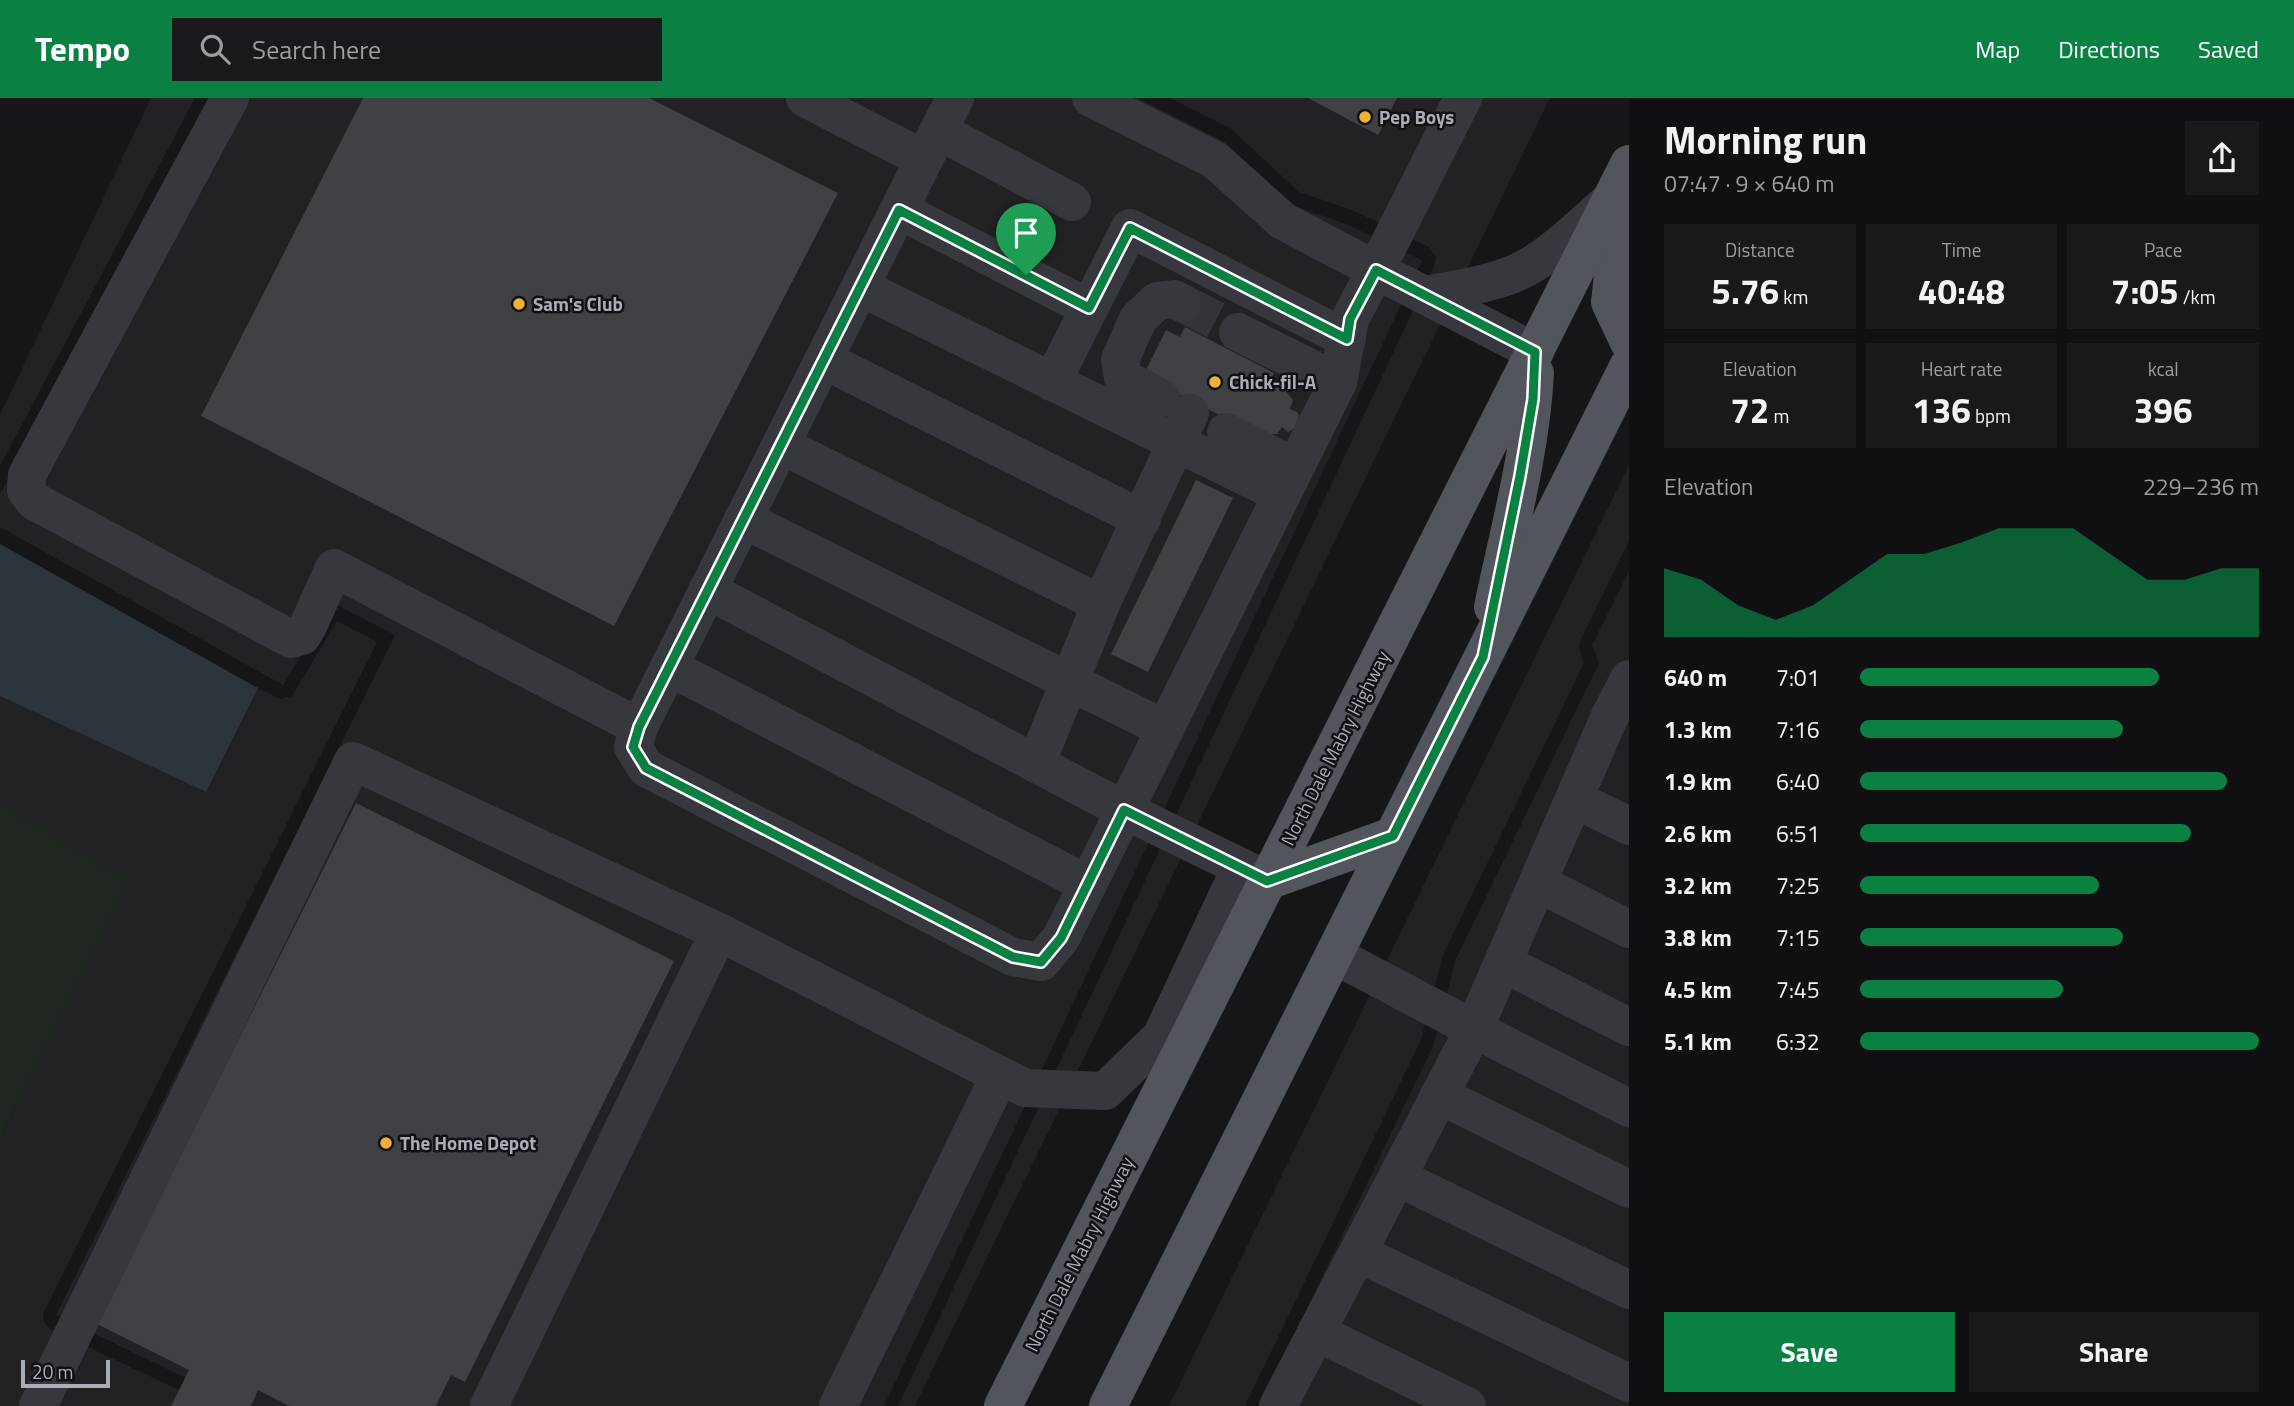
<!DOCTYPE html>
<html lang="en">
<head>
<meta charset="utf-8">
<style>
  body { margin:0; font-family:"Titillium Web",sans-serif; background:#19191b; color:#f1f3f6; height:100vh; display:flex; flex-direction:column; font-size:26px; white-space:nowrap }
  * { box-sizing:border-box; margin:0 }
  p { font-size:23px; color:#9c9d9f }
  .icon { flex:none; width:38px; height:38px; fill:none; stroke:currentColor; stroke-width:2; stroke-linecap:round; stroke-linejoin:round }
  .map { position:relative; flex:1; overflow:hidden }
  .drawer { display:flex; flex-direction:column; background:#101012; width:665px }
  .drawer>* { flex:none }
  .scale { position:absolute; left:21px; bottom:18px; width:89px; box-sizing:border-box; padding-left:7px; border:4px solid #a8adb8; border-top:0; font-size:19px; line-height:24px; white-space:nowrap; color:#a8adb8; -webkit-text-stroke:5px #111113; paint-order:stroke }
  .pin { position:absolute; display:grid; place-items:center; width:60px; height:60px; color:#fff; margin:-72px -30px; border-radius:50% 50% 50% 0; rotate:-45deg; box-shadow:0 0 7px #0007 }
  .pin .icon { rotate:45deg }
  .round { display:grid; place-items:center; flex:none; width:74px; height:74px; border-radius:0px; background:#19191b }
  .summary { display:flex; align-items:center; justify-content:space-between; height:119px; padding:0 35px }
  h1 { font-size:38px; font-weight:700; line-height:52px }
  .metrics { display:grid; grid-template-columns:repeat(3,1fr); gap:10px; height:119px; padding:7px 35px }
  .metrics div { display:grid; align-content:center; border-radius:0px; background:#19191b; text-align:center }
  .metrics b { font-size:35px; font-weight:700 }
  .metrics small { font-size:19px; font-weight:400 }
  .metrics p { font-size:19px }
  .chart { height:196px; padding:14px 35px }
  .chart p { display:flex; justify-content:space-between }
  .chart svg { width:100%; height:126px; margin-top:7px; fill:#0b8043; opacity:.7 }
  .primary-button { display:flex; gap:14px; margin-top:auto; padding:14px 35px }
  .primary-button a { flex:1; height:80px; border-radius:0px; background:#0b8043; color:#fff; font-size:28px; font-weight:700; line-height:80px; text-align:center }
  .primary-button a+a { background:#19191b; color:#f1f3f6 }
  ul { padding:0 35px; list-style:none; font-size:23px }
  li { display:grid; grid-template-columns:112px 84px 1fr; align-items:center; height:52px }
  li i { height:18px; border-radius:9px; background:#0b8043 }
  header { display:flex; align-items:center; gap:42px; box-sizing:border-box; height:98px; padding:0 35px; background:#0b8043; color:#fff }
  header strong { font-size:33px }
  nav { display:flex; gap:38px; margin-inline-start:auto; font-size:24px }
  .search { width:490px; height:63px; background:#19191b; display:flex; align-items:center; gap:18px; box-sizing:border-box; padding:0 24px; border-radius:0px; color:#9c9d9f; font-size:26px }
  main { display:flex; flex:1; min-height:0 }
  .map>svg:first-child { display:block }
</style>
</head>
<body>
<header>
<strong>Tempo</strong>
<div class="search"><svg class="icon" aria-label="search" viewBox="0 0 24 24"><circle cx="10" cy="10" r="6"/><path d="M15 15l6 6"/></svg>Search here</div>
<nav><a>Map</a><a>Directions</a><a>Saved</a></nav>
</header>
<main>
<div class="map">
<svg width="1629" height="1308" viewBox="0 0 1629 1308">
  <rect width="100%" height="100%" fill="#161618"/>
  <!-- built -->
  <g fill="#222225">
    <polygon points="151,0 195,0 0,368 0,317"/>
    <polygon points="209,0 1138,0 1223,43 1292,107 1346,126 1422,162 884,1308 329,1308 211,1252 196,1285 56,1217 395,537 333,505 283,587 0,429 0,396"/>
    <polygon points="1170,0 1550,0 915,1308 898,1308 1434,168 1436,159 1429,149 1352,112 1299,94 1230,30"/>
    <polygon points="1629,367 1629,443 1581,541 1579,550 1584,565 1443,857 1421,942 1245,1308 1169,1308"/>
    <polygon points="1629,473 1629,1308 1260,1308 1434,946 1455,863 1599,565 1592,547"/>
    <polygon points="337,523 377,544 43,1216 44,1224 50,1231 194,1299 217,1271 294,1308 0,1308 0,1041 127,783 0,705 0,598 206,694 258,590 280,601 292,598"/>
  </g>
  <!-- green -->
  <polygon fill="#1e261f" points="0,705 128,783 0,1041"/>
  <!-- water -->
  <polygon fill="#2c353c" points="0,446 258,590 206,694 0,598"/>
  <!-- building -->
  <g fill="#404145">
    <polygon points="363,0 649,0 838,95 614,528 201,318"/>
    <polygon points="1308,0 1397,0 1378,37"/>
    <polygon points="1185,229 1274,275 1271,282 1280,286 1293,302 1290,311 1297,314 1299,318 1294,331 1288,334 1282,329 1277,336 1257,336 1143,278 1166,232 1180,239"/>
    <polygon points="1196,382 1233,400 1148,574 1111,556"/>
    <polygon points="356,705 674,863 465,1284 451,1277 436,1308 289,1308 258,1292 251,1308 171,1308 189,1272 97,1226"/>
  </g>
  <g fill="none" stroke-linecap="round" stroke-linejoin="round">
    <!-- minor-tunnel -->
    <polyline stroke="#333438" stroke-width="38" stroke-dasharray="38 19" stroke-linecap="butt" points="1182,205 1238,234"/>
    <!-- minor -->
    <g stroke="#37383d" stroke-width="38">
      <polyline points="230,0 27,377 26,392 34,403 291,541 302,538 308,528 334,470 639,629"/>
      <polyline points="805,0 924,61"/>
      <polyline points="955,0 639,629 633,649 646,670 1013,859 1041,864 1061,840 1338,284 1350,221 1376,172 1535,254"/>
      <polyline points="1091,0 1215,62 1283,123 1376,172 1463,0"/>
      <polyline points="939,33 1072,104"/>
      <polyline points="899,112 1089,210"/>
      <polyline points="860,189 1281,396"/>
      <path d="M 1426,197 C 1456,191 1487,187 1516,175 C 1549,161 1585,124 1612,101"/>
      <polyline points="1238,234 1338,284"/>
      <polyline points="824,262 1142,421"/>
      <polyline points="1052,284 1130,130 1347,241"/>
      <polyline points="1161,300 1123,280 1120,262 1138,221 1157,203 1174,201 1182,205"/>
      <polyline points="1226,334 1295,369"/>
      <polyline points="781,347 1101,506"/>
      <polyline points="743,421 1165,631"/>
      <polyline points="707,492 1124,712 1265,781"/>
      <polyline points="669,569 1087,786"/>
      <polyline points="1629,581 1609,620 1474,931 1629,1010"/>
      <polyline points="1036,666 1101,506 1190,315"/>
      <polyline points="1574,701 1629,728"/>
      <polyline points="1538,785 1629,831"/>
      <polyline points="1503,865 1629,929"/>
      <polyline points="1439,997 1629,1091"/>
      <polyline points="1397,1079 1629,1192"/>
      <polyline points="1358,1155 1629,1285"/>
      <polyline points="1316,1234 1467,1308"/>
      <polyline points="38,1308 353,663 719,834"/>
      <polyline points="489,1308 719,834 1025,990 1105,993 1161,939 1241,769"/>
      <polyline points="838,1308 1000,977"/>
      <polyline points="1278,1308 1474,931 1334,857"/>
    </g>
    <!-- major -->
    <g stroke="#53555c" stroke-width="38">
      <polyline points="1629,126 1614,168 1610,204 1629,244"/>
      <path d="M 1493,509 C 1509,432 1531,353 1535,275"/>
      <polyline points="1267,783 1393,738"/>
      <polyline points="1003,1308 1629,66"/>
      <polyline points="1108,1308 1629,267"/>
    </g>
  </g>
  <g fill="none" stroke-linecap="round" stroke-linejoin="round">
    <!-- route casing -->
    <g stroke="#fff" stroke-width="14">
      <polygon id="route" points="899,112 1089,210 1130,130 1347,241 1350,221 1376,172 1535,254 1533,301 1520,378 1483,559 1393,738 1267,783 1124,712 1061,840 1041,864 1013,859 646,670 633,649 639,629"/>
    </g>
    <!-- route -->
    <use href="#route" stroke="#0b8043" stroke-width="9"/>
  </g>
  <!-- markers -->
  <g fill="#f2b134" stroke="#111113" stroke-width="2.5">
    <circle cx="1365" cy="19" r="7"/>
    <circle cx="519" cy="206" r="7"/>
    <circle cx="1215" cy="284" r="7"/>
    <circle cx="386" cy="1045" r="7"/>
  </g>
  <g text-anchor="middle" stroke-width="5" stroke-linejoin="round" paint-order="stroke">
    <!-- poi labels -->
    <g font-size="19" font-weight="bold" fill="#a8adb8" stroke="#111113" text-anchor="start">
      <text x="1379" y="26">Pep Boys</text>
      <text x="533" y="213">Sam's Club</text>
      <text x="1229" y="291">Chick-fil-A</text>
      <text x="400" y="1052">The Home Depot</text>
    </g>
    <!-- street labels -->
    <g font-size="19" fill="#a8adb8" stroke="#111113">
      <text transform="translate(1335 650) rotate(-63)" y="7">North Dale Mabry Highway</text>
      <text transform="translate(1079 1156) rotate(-63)" y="7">North Dale Mabry Highway</text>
    </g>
  </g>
</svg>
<div class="scale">20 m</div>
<div class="pin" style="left:1026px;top:177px;background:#1e9e55"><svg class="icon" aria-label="arrive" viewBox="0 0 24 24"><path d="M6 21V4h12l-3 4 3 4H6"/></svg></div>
</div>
<section class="drawer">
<div class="summary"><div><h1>Morning run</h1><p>07:47 · 9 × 640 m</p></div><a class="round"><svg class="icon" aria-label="share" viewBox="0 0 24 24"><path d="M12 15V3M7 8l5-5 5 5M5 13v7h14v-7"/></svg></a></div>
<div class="metrics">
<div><p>Distance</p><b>5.76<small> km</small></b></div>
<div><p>Time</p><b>40:48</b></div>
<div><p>Pace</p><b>7:05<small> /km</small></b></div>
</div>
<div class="metrics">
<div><p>Elevation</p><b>72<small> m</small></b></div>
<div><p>Heart rate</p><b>136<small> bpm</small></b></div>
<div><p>kcal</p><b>396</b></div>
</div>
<div class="chart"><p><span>Elevation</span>229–236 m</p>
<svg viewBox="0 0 160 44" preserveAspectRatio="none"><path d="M0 44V20L10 24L20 33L30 38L40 33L50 24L60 15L70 15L80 11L90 6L100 6L110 6L120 15L130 24L140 24L150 20L160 20V44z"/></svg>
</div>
<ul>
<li><b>640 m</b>7:01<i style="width:75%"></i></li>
<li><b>1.3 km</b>7:16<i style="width:66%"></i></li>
<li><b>1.9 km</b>6:40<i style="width:92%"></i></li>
<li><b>2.6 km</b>6:51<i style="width:83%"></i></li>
<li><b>3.2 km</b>7:25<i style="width:60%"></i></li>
<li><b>3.8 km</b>7:15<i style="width:66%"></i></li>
<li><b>4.5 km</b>7:45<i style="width:51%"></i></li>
<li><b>5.1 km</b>6:32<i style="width:100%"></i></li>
</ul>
<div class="primary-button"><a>Save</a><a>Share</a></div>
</section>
</main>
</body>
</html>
